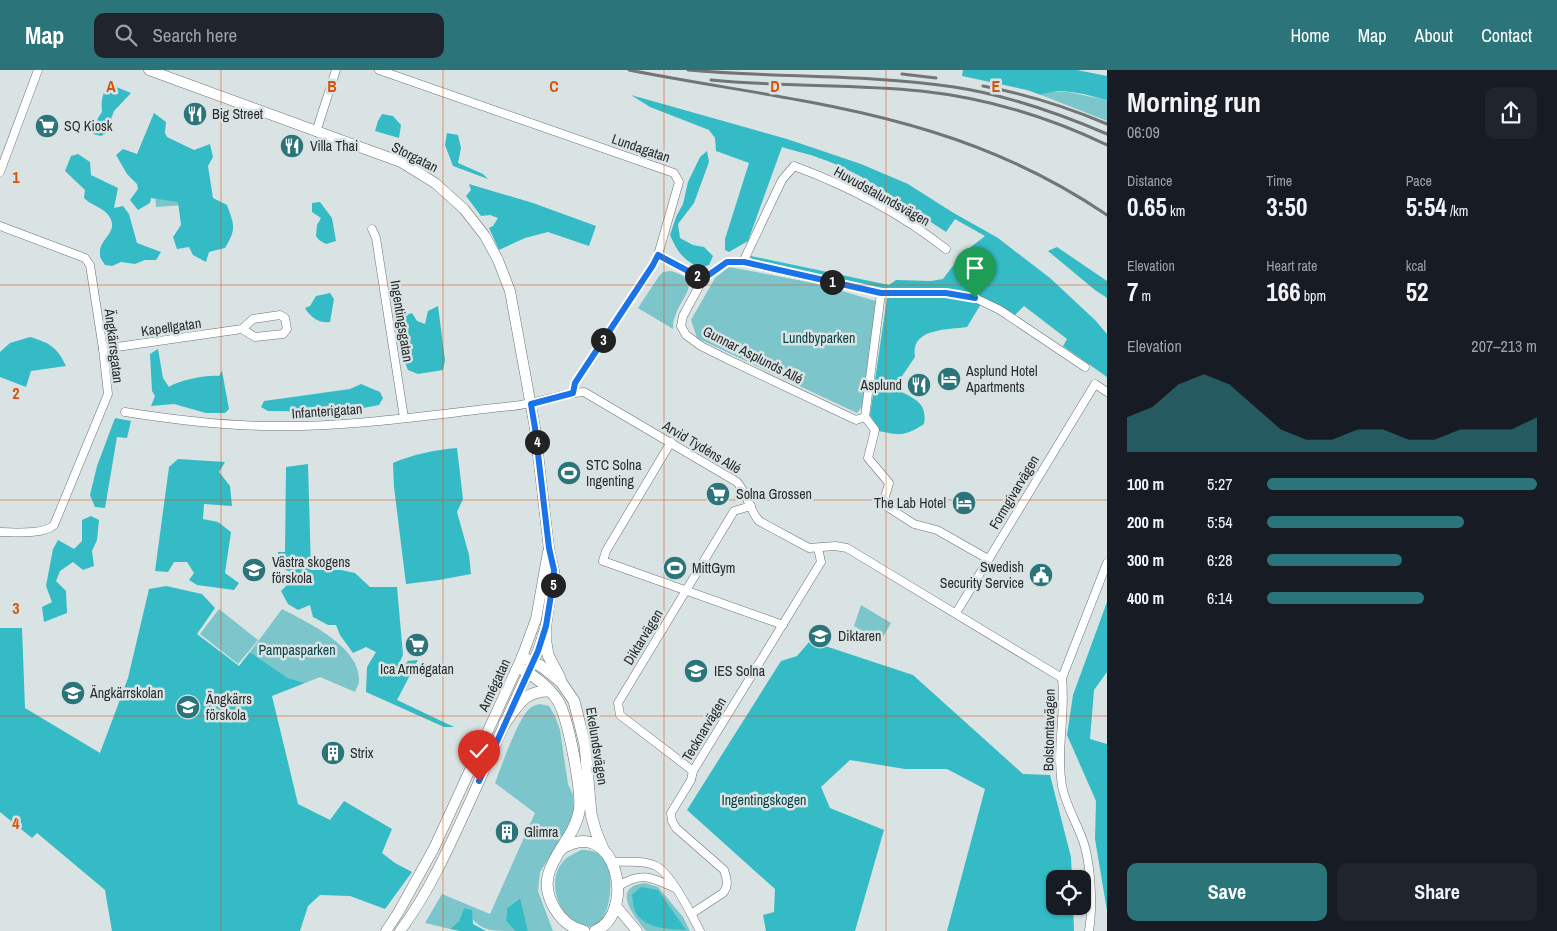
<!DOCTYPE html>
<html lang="en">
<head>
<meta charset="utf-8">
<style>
  body { margin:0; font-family:"Archivo Narrow",sans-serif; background:#20242c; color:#f1f3f6; height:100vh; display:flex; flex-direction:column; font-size:19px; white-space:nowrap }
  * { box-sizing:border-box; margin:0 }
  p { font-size:16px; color:#9ea1a6 }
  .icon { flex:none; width:28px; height:28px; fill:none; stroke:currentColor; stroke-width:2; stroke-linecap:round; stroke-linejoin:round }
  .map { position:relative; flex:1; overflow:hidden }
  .sheet { display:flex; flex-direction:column; background:#171b24; width:450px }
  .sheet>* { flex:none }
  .buttons { position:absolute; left:1046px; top:800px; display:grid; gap:10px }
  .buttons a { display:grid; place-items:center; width:45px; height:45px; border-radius:10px; background:#171b24; box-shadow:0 1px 4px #0004; font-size:25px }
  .pin { position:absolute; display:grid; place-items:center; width:42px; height:42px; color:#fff; margin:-51px -21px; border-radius:50% 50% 50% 0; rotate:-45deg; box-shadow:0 0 5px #0007 }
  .pin .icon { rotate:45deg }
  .km { position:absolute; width:25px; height:25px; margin:-12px; border-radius:50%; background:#222; color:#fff; font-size:14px; line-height:25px; text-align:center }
  .round { display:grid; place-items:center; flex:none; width:52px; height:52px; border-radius:10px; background:#20242c }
  .head { display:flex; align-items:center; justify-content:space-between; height:85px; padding:0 20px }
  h1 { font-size:28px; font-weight:800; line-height:38px }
  .stats { display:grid; grid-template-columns:repeat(3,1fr); gap:8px; height:85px; padding:5px 20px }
  .stats div { display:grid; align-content:center }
  .stats b { font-size:25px; font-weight:800 }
  .stats small { font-size:14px; font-weight:400 }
  .stats p { font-size:14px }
  .chart { height:140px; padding:10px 20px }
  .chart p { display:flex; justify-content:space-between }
  .chart svg { width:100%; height:90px; margin-top:5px; fill:#2b757a; opacity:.7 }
  .primary-button { display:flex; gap:10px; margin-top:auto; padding:10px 20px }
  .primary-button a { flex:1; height:58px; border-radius:10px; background:#2b757a; color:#fff; font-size:20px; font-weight:800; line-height:58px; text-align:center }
  .primary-button a+a { background:#20242c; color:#f1f3f6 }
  ul { padding:0 20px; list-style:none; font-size:16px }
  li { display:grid; grid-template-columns:80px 60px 1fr; align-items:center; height:38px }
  li i { height:12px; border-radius:6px; background:#2b757a }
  header { display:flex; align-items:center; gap:30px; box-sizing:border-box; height:70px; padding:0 25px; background:#2b757a; color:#fff }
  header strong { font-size:24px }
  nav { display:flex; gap:28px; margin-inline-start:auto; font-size:18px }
  .search { width:350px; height:45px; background:#20242c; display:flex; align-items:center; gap:12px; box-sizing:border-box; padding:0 18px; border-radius:10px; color:#9ea1a6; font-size:19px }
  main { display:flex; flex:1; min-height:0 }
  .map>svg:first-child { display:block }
</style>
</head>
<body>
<header>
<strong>Map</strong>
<div class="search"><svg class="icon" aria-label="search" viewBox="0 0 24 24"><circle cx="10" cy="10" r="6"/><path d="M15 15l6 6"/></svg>Search here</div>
<nav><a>Home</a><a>Map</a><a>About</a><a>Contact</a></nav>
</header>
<main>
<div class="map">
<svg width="1107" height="861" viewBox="0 0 1107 861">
  <rect width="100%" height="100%" fill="#dae3e3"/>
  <!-- green -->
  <g fill="#7cc6cb">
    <polygon points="1049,22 1068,22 1107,30 1107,51 1041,25"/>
    <polygon points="154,109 186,135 156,137"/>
    <polygon points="729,197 814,213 876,231 862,337 857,343 697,268 691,250 715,208"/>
    <path d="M 670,201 C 706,210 681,226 675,247 C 673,250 673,255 673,259 L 638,238 L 659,206 L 663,202 Z"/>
    <polygon points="861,535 891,553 880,572 854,556"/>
    <polygon points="219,539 258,570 238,594 200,564"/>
    <path d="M 282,539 C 307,552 361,577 359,611 C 359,615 356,619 355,622 L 320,607 L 305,613 L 288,608 L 250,582 Z"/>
    <path d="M 540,634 L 549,636 L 555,646 L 560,660 L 568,714 L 573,725 L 574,740 L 571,754 L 540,802 L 538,821 L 553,861 L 528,861 L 519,828 L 507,838 L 506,851 L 515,861 C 486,861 480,861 464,838 L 459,851 L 450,859 L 425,853 L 442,824 L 490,844 L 535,743 L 495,713 C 502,695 517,651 529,639 C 532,636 536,635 540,634 Z"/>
    <path d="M 581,780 C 589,780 598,781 603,787 C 614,799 612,836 602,849 C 599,853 594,855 589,857 C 586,857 581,856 578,854 C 558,845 547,811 562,793 C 567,786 574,784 581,780 Z"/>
    <path d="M 645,813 L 658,817 L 683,847 L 690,861 L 646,861 C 634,846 610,817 645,813 Z"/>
  </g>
  <!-- forest -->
  <g fill="#35bbc5">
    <path d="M 963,0 L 1077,0 L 1107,6 L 1107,30 C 1087,25 1061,16 1041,25 L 1027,20 L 962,6 Z"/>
    <path d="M 109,14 L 131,23 L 114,41 L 106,63 L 101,66 L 93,64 L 98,48 L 102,42 C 101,30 102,24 109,14 Z"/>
    <path d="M 631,25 L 787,69 L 861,94 L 908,114 L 952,142 L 998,168 L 1050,208 L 1095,250 L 1107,264 L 1107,307 L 1063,276 L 1067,269 L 1024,236 L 1015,245 L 984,229 L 967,257 C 947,260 910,258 915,287 L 894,318 C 912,328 928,331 924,354 C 905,366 901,366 879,361 L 870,345 L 888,221 L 750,191 L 751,186 L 889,215 L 896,210 L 931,211 L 943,209 L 962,184 L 985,166 L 955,149 L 946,162 C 906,136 865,103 819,88 C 807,83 794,81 782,77 L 748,171 L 729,182 L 725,180 L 725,169 L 749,93 L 716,81 L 715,68 L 709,60 L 650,37 Z"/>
    <path d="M 154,43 L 166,52 L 165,63 L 167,67 L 194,80 L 210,74 L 213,87 L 208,96 L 213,128 L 227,135 C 234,155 237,158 225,178 L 209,182 L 206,192 L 193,185 L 189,177 L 177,179 L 173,167 L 181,155 L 178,132 L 151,128 L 150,133 L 138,140 L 130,130 L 138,119 L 137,114 L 127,104 L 116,85 L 123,79 L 137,84 Z"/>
    <polygon points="382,44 393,46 401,55 399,68 375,61 378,51"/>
    <polygon points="447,63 458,65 461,78 458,93 483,104 488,109 453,96 445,75"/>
    <path d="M 707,81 L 709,92 L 694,133 L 678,154 L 680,168 L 693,175 L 704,177 L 713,186 L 709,195 L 699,198 C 682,188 678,183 670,165 L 676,147 L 683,134 L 688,112 L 700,87 Z"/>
    <path d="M 78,84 L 90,92 L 91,105 L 118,118 L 114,138 L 123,136 L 129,144 L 137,173 L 161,182 L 156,190 L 145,190 L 135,194 L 121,192 L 112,196 L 105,195 C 103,192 100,188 100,185 C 98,168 120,163 109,146 C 103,137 92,136 84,128 L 85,120 L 65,101 L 71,86 Z"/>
    <polygon points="469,114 533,133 596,156 589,176 548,162 525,168 499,180 489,158 493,156 498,148 490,145 481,146 466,126 471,120"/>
    <polygon points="320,132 332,148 336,171 326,174 319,170 316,166 317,155 321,148 312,142 312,133"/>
    <polygon points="1057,177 1107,211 1107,228 1095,220 1048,181"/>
    <path d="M 330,223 L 334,229 L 330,252 C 320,254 310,247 305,238 L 310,236 L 316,226 Z"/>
    <path d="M 438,236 L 445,290 L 443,300 L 418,304 L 408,300 C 401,283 394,264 401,247 L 412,243 L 417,251 L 425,254 L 428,241 Z"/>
    <path d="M 30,267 C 50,273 57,277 66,296 L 31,301 L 26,317 L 0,307 L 0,282 L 10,273 Z"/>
    <path d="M 158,279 L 163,308 L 169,317 C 180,310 206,305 219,306 L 222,301 L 229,339 L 225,343 L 206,343 L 174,334 L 151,336 L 155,326 L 152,321 L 150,284 Z"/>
    <polygon points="361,314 380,322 383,328 379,335 342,342 268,341 261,337 264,331 350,319"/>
    <polygon points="115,348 131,351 127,368 117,367 105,438 95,437 90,425 97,396"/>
    <path d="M 457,378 L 463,429 L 457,442 L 469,485 L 471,504 L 439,510 L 406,514 L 394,417 L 393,393 C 414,384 434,380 457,378 Z"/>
    <polygon points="178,389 225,392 219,402 230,416 232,436 204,434 203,449 218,452 231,462 225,503 239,513 234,520 197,515 189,510 194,503 187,492 174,492 168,502 155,501 169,397"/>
    <polygon points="308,394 311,500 341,500 355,503 370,517 397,517 403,585 393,607 408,591 418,590 397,630 454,657 444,657 366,622 367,597 376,582 366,577 353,583 340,565 336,555 328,555 313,547 310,535 298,540 288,534 281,521 291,511 290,502 278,496 278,482 285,482 286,397"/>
    <polygon points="91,446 99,450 97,470 92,481 94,496 83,500 73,492 60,501 56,511 66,521 67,543 44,552 42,537 52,532 46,516 53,479 58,470 74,479 82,471 82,450"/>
    <polygon points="166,516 202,524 215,538 197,564 239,596 250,582 288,608 305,613 272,626 298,734 330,750 344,731 392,759 382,783 395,793 412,802 385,839 350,826 320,825 308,836 300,861 112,861 105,820 37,763 32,768 0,742 0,558 22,558 25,638 100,683 128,608 149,519"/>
    <polygon points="1107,532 1107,602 1094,620 1090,669 1107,674 1107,841 1095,769 1096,731 1067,665 1073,625"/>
    <polygon points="810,571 913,605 1023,704 1050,705 1071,787 1072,809 1055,809 1055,836 1073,836 1074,861 947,861 985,719 947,699 905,699 850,690 821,717 830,738 884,760 855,861 766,861 763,845 774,842 775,819 687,740 781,591 797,586"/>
    <path d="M 641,817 L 658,820 L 686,860 C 668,859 644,859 635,841 C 633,836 633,830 632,825 Z"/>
    <polygon points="520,828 528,861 515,861 506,851 507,838"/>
    <polygon points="464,838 472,840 473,854 486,861 460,861 450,859 459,851"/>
  </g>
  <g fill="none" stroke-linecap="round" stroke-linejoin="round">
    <!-- minor casing -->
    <g stroke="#6a7272" stroke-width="9">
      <g id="minor">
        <polyline points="379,0 674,103 679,112 658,185 653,195 575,313 573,323"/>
        <polyline points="316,62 336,0"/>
        <polyline points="0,102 38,0"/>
        <path d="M 0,156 L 85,188 L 90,195 L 103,279 L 108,324 L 54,455 C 43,465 15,462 0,462"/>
        <polyline points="372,159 376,168 404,348"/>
        <polyline points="658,185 703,209 683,246 681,256 686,265 701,276 727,289 856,350 865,347"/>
        <path d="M 743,192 L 782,110 L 794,96 C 848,116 900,143 946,179"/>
        <polyline points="703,209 727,192 743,192 881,223 865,347 875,360 868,388 889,413 883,434 914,454 937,460 988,489"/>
        <polyline points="881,223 946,223 975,228 1000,240 1085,297"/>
        <polyline points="103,279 242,259 253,249 280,245 285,248 287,259 283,264 255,267 242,259"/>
        <path d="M 125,342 C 175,350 224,356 275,356 C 353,357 436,344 513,336 C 537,333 560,324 584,322 L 737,412 C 748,425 749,439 759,451 L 809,478 L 835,476 L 847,478 L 1062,608"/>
        <polyline points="671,372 606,481 603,491 783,555"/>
        <polyline points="956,543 1095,314 1107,322"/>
        <polyline points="693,701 620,645 618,633 734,441 751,436"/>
        <path d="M 612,792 C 626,792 643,790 656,796 C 671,803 692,845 700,861"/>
        <path d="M 617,817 C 642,801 650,807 675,818"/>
        <path d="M 691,844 L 723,823 C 729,816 727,809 724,800 L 676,758 L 672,751 L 671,743 L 691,710 L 693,701 L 821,492 L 818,478"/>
        <path d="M 1089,861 C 1093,837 1091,800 1085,777 C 1079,756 1066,737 1062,716 C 1056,679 1066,644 1062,608 L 1107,493"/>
      </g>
    </g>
    <!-- tertiary casing -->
    <g stroke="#6a7272" stroke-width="11">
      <g id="tertiary">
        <path d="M 149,0 L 401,92 L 435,113 L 464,139 L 485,166 L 498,190 L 510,221 L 535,358 L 549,479 L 554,501 L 546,556 L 538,581 C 515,629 494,678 472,727 C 451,773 430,821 400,861"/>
        <polyline points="615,835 637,861"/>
        <polyline points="386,861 398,843 434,778 522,587 536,549 548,482"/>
      </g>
    </g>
    <!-- secondary casing -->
    <g stroke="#6a7272" stroke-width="12">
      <g id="secondary">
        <polyline points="546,556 546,573 548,585 560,608"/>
        <polyline points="522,587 541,596 561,612 574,631 585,675 591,744 596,762 604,781"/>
        <path d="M 518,597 C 533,605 549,617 558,631 C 568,647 583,724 579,742 C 572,777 530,799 555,839 C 562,851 571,858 584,861"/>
        <path d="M 504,654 C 518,636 523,621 549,621"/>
        <path d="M 561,779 C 616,744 638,843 595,861"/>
      </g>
    </g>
    <!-- minor -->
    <use href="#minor" stroke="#fff" stroke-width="8"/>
    <!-- tertiary -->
    <use href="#tertiary" stroke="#fff" stroke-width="10"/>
    <!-- secondary -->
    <use href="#secondary" stroke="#fff" stroke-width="11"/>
    <!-- rail -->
    <g stroke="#707576" stroke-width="3">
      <path d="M 629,0 C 729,20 836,31 933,62 C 994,81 1054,109 1107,145"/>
      <path d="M 688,0 C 777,8 866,4 954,17 C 1007,25 1058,43 1107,64"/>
      <polyline points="902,4 936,8"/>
      <path d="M 711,10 C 781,17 851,14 921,21 C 986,28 1049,47 1107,75"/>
      <path d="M 983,16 C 1026,24 1067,37 1107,54"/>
    </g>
  </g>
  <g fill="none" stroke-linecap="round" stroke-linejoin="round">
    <!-- route casing -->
    <g stroke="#fff" stroke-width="10">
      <polyline id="route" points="479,711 538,581 546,556 552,519 554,500 549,478 535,358 531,334 573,323 575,313 653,195 658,185 703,209 727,192 744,192 881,223 946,223 975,228"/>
    </g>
    <!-- route -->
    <use href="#route" stroke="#1a73e8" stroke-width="6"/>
  </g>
  <!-- grid -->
  <path fill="none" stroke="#d5550f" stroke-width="1" stroke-opacity="0.55" d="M 221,0 L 221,861M 443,0 L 443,861M 664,0 L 664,861M 886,0 L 886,861M 0,215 L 1107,215M 0,430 L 1107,430M 0,646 L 1107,646"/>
  <!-- icons -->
  <defs>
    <g id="restaurant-disc" transform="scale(1.25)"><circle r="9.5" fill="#2b757a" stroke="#dae3e3"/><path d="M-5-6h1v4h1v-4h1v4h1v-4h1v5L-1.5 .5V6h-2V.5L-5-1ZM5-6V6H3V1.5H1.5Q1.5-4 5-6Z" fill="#fff"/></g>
    <g id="supermarket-disc" transform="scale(1.25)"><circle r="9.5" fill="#2b757a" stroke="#dae3e3"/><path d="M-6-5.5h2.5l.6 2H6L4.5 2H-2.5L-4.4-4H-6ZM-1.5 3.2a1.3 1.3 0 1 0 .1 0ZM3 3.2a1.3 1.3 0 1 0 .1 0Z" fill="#fff"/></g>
    <g id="hotel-disc" transform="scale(1.25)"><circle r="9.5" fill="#2b757a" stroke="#dae3e3"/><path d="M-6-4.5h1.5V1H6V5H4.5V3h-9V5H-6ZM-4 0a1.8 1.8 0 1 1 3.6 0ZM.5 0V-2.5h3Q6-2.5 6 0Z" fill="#fff"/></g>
    <g id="stadium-disc" transform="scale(1.25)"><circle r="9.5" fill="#2b757a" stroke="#dae3e3"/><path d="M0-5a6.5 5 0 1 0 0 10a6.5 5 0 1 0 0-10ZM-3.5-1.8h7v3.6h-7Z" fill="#fff"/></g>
    <g id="school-disc" transform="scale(1.25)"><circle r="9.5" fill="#2b757a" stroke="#dae3e3"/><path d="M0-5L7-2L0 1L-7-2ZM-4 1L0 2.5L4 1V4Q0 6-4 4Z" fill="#fff"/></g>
    <g id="civic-disc" transform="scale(1.25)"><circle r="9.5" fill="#2b757a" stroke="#dae3e3"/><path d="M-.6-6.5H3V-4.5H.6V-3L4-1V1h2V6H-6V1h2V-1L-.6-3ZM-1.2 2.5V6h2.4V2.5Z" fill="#fff"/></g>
    <g id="building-disc" transform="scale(1.25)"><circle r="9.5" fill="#2b757a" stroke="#dae3e3"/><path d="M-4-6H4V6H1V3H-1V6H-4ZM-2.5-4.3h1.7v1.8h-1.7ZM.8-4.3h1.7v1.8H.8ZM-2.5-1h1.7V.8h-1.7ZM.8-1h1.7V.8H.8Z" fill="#fff"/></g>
  </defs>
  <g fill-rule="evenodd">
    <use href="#restaurant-disc" x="195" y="44"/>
    <use href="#supermarket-disc" x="47" y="56"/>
    <use href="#restaurant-disc" x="292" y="76"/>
    <use href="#hotel-disc" x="949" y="309"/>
    <use href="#restaurant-disc" x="919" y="315"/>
    <use href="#stadium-disc" x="569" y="403"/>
    <use href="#supermarket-disc" x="718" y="424"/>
    <use href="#hotel-disc" x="964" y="433"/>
    <use href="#stadium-disc" x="675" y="498"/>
    <use href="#school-disc" x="254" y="500"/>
    <use href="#civic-disc" x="1041" y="505"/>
    <use href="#school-disc" x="820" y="566"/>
    <use href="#supermarket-disc" x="417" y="575"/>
    <use href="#school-disc" x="696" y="601"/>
    <use href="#school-disc" x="73" y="623"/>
    <use href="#school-disc" x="188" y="637"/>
    <use href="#building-disc" x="333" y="683"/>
    <use href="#building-disc" x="507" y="762"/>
  </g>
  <g text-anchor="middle" stroke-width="5" stroke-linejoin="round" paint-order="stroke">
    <!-- poi labels -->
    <g font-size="14" fill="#2a2d2e" stroke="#dae3e3" text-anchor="start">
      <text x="212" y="49">Big Street</text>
      <text x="64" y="61">SQ Kiosk</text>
      <text x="310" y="81">Villa Thai</text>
      <text x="966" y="306">Asplund Hotel<tspan x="966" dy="16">Apartments</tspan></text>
      <text x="902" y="320" text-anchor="end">Asplund</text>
      <text x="586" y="400">STC Solna<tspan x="586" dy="16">Ingenting</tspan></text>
      <text x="736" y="429">Solna Grossen</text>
      <text x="946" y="438" text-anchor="end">The Lab Hotel</text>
      <text x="272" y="497">Västra skogens<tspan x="272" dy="16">förskola</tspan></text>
      <text x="1024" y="502" text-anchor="end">Swedish<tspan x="1024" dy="16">Security Service</tspan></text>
      <text x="692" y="503">MittGym</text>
      <text x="838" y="571">Diktaren</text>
      <text x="417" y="604" text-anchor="middle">Ica Armégatan</text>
      <text x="714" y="606">IES Solna</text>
      <text x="90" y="628">Ängkärrskolan</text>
      <text x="206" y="634">Ängkärrs<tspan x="206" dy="16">förskola</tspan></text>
      <text x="350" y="688">Strix</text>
      <text x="524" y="767">Glimra</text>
    </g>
    <!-- street labels -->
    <g font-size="14" fill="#2a2d2e" stroke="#dae3e3">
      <text transform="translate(641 78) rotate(19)" y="5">Lundagatan</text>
      <text transform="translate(415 87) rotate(27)" y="5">Storgatan</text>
      <text transform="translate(882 126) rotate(29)" y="5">Huvudstalundsvägen</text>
      <text transform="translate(402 251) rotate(81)" y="5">Ingentingsgatan</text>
      <text transform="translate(171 257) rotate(-8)" y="5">Kapellgatan</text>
      <text transform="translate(114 276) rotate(83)" y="5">Ängkärrsgatan</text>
      <text transform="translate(753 285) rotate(27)" y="5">Gunnar Asplunds Allé</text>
      <text transform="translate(327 341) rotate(-4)" y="5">Infanterigatan</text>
      <text transform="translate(702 377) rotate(31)" y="5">Arvid Tydéns Allé</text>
      <text transform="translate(1014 422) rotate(-59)" y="5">Formgivarvägen</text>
      <text transform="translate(643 567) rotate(-59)" y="5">Diktarvägen</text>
      <text transform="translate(494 615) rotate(-65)" y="5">Armégatan</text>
      <text transform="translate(704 659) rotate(-59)" y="5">Tecknarvägen</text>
      <text transform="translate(1049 660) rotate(-89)" y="5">Bolstomtavägen</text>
      <text transform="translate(597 676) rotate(81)" y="5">Ekelundsvägen</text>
    </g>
    <!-- park labels -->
    <g font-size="14" fill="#094449" stroke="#dae3e3">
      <text x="819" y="273">Lundbyparken</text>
      <text x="297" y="585">Pampasparken</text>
      <text x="764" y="735">Ingentingskogen</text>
    </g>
  </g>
  <g font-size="16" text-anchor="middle" font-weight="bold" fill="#d5550f" stroke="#dae3e3" stroke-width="5" stroke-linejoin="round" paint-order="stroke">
    <text x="111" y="22">A</text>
    <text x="332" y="22">B</text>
    <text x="554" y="22">C</text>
    <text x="775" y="22">D</text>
    <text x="996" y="22">E</text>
    <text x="16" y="113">1</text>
    <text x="16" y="329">2</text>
    <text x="16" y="544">3</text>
    <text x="16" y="759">4</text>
  </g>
</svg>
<div class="buttons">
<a><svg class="icon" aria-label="locate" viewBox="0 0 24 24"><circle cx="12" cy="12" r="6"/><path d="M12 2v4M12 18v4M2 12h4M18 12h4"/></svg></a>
</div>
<div class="pin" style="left:975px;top:228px;background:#1e9e55"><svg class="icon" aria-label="arrive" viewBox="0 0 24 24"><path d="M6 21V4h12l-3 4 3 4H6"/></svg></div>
<div class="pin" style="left:479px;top:711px;background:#d93025"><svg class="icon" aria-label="check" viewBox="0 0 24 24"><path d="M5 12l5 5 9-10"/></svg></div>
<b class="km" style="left:832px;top:212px">1</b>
<b class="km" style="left:697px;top:206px">2</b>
<b class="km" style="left:603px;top:270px">3</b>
<b class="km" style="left:537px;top:372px">4</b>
<b class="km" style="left:553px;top:515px">5</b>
</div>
<section class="sheet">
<div class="head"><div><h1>Morning run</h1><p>06:09</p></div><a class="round"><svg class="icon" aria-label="share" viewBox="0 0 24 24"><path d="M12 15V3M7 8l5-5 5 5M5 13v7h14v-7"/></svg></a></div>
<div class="stats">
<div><p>Distance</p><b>0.65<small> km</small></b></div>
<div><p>Time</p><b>3:50</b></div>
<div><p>Pace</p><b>5:54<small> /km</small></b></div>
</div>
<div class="stats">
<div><p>Elevation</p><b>7<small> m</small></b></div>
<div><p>Heart rate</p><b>166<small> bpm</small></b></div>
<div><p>kcal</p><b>52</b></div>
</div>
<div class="chart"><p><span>Elevation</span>207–213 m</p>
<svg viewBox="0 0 160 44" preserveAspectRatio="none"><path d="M0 44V27L10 22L20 11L30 6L40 11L50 22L60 33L70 38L80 38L90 33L100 33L110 38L120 38L130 33L140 33L150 33L160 27V44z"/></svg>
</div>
<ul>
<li><b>100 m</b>5:27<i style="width:100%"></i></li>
<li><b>200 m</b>5:54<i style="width:73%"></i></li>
<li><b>300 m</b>6:28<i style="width:50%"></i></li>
<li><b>400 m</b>6:14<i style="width:58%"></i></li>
</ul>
<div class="primary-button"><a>Save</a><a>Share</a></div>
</section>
</main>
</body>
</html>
